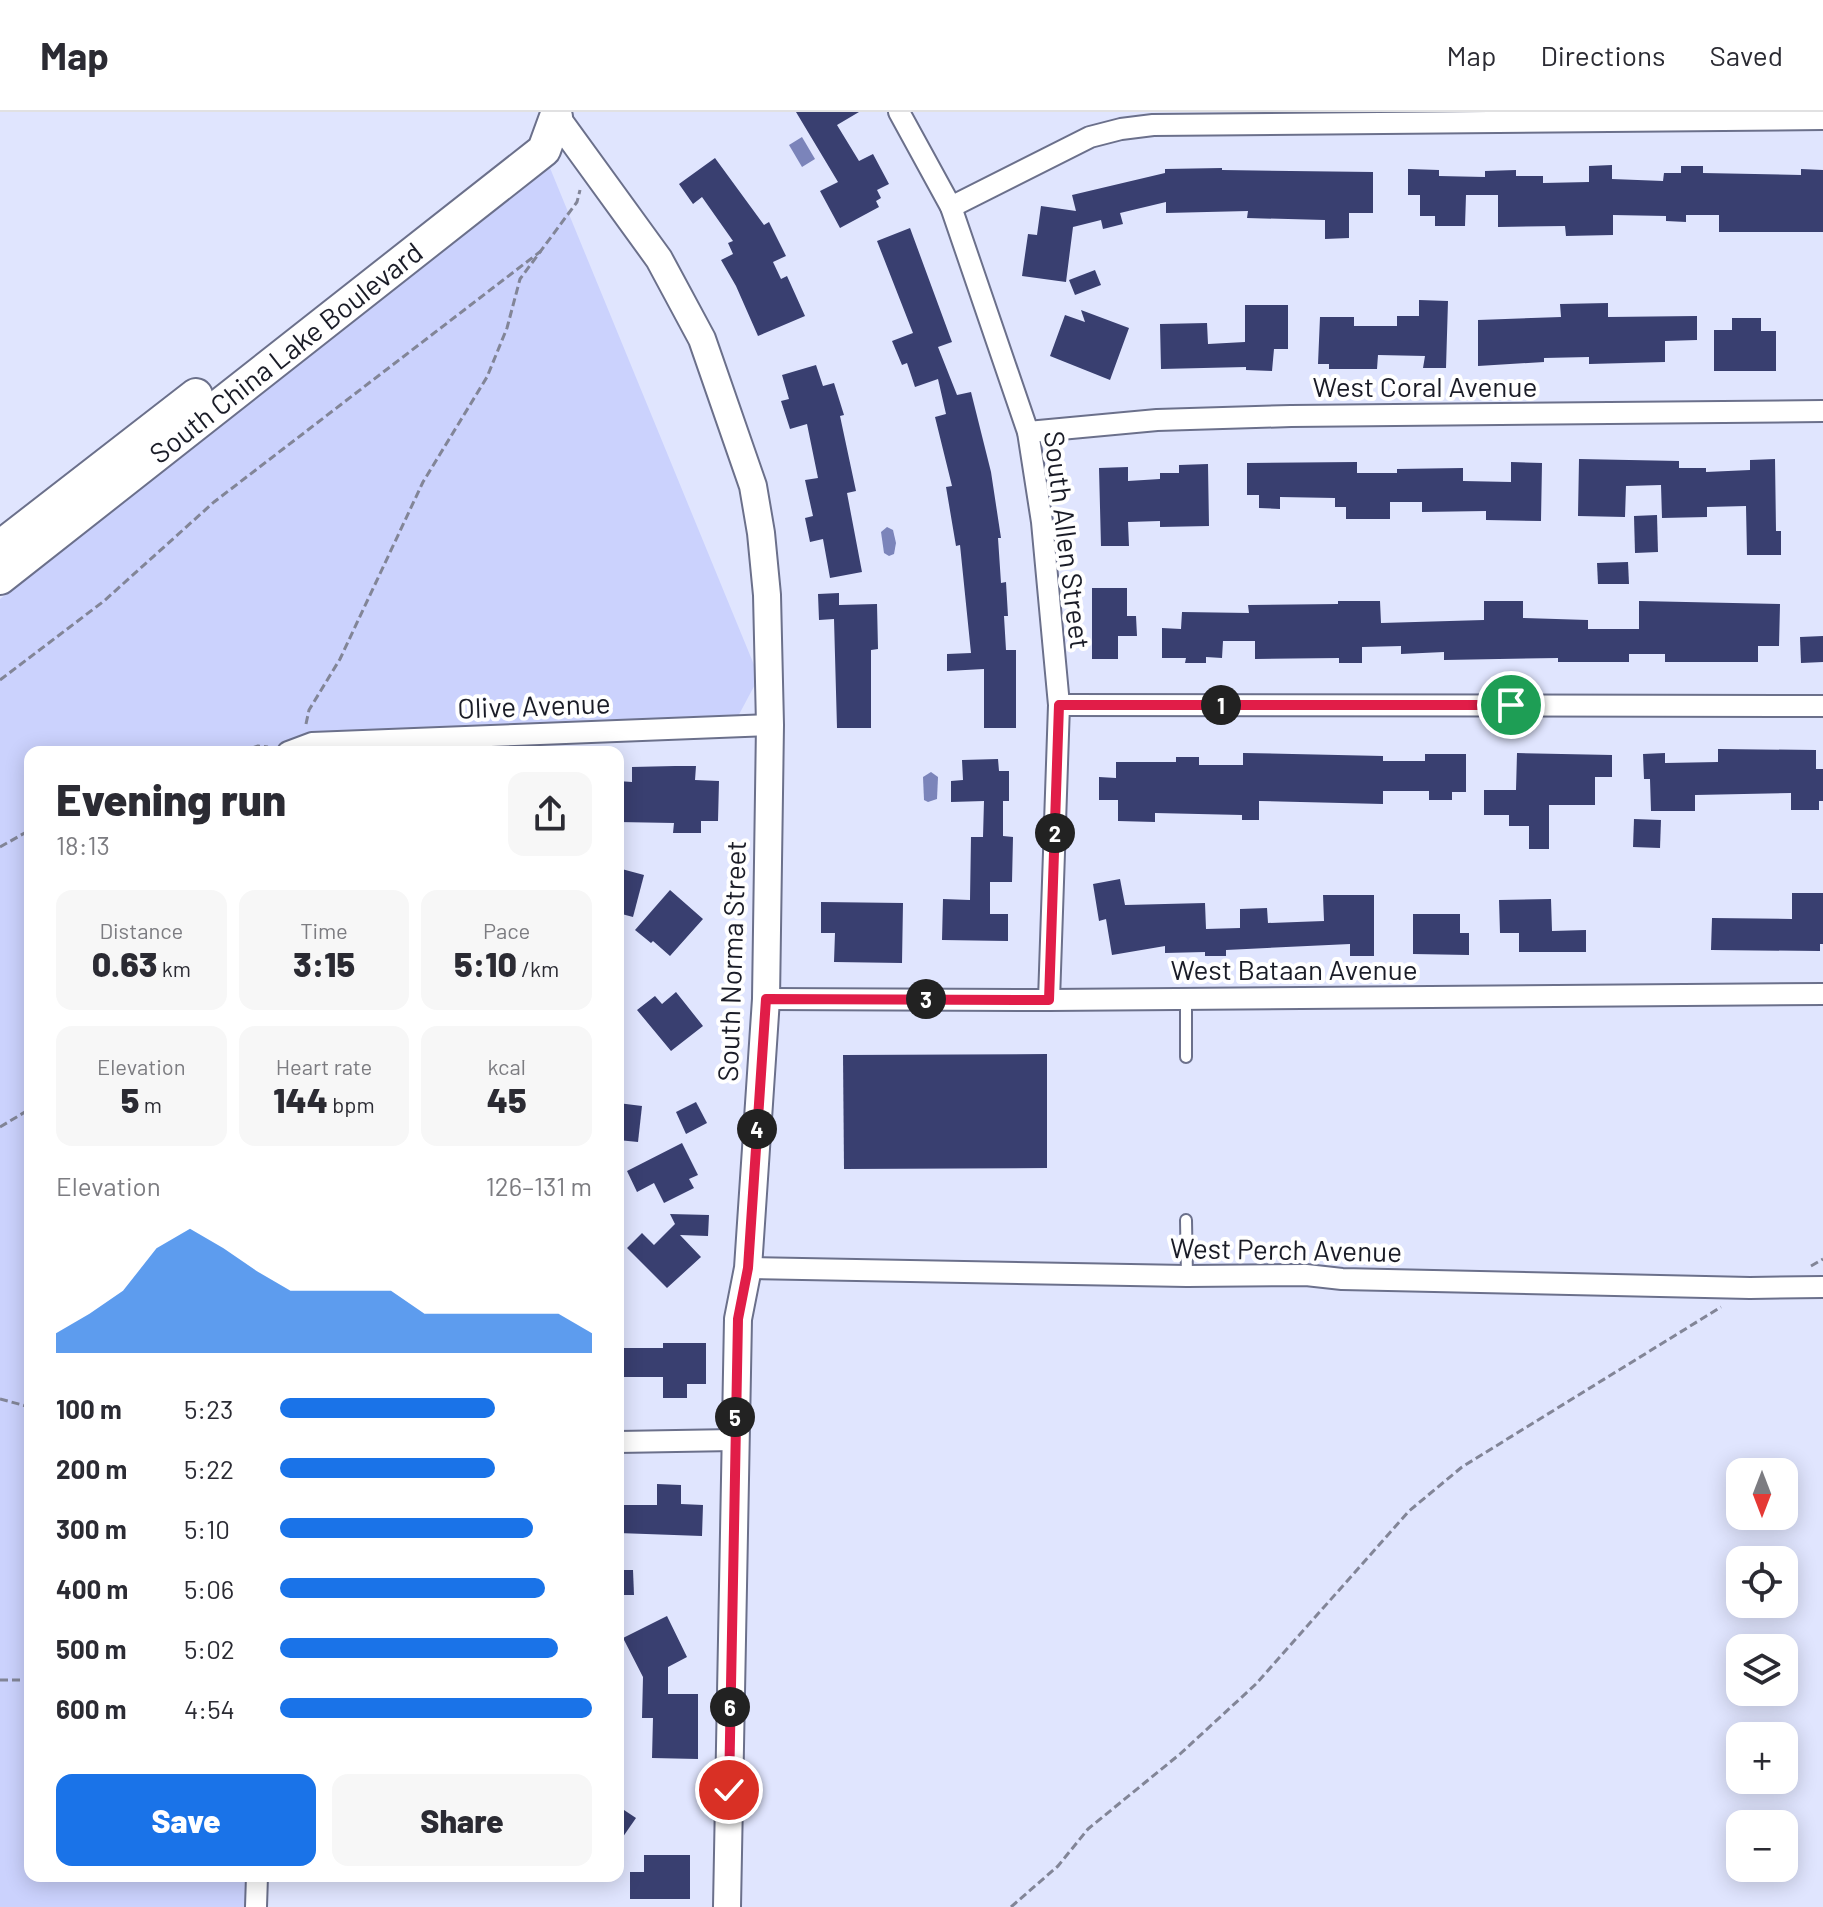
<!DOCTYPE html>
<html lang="en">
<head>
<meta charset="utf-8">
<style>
  body { margin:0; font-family:Barlow,sans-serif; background:#f7f7f7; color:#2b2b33; height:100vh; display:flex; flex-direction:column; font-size:30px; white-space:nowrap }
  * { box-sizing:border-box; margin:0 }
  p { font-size:26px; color:#7c7c81 }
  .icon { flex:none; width:44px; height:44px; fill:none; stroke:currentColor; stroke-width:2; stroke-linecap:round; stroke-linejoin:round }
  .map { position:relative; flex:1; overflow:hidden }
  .sheet { position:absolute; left:24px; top:634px; width:600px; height:1136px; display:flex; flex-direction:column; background:#fff; border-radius:16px; box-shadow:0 4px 20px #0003 }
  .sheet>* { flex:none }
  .needle { width:52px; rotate:180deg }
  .fabs { position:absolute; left:1726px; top:1346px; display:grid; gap:16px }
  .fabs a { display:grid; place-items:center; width:72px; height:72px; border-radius:16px; background:#fff; box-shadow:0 4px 20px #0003; font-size:40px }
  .pin { position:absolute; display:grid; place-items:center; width:68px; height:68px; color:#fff; margin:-34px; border:4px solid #fff; border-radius:50%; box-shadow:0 2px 8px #0007 }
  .km { position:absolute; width:40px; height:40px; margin:-20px; border-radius:50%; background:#222; color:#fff; font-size:22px; line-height:40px; text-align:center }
  .round { display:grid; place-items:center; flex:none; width:84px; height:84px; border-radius:16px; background:#f7f7f7 }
  .head { display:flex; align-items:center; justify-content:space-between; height:136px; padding:0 32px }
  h1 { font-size:44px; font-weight:800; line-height:60px }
  .stats { display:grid; grid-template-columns:repeat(3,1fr); gap:12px; height:136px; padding:8px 32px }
  .stats div { display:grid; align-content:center; border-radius:16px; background:#f7f7f7; text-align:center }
  .stats b { font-size:34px; font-weight:800 }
  .stats small { font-size:22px; font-weight:400 }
  .stats p { font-size:22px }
  .chart { height:224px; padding:16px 32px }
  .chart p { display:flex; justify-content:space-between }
  .chart svg { width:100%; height:144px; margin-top:8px; fill:#1a73e8; opacity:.7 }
  .cta { display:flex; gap:16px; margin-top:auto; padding:16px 32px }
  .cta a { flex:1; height:92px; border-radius:16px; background:#1a73e8; color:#fff; font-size:32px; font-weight:800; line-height:92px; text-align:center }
  .cta a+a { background:#f7f7f7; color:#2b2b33 }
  ul { padding:0 32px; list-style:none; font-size:26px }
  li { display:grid; grid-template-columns:128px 96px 1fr; align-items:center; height:60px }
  li i { height:20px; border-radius:10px; background:#1a73e8 }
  header { display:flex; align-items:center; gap:48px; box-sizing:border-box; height:112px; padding:0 40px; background:#fff; border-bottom:2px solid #e1e1e2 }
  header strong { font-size:38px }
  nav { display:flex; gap:44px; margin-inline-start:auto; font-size:28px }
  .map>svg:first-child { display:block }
</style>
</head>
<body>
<header>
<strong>Map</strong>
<nav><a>Map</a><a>Directions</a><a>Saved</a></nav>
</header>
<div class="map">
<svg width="1823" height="1795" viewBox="0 0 1823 1795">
  <rect width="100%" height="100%" fill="#e0e5fe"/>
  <!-- green -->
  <polygon fill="#cbd2fd" points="550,56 759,565 735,610 289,640 30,640 30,1764 250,1764 250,1795 0,1795 0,487"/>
  <!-- water -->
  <g fill="#7b84ba">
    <polygon points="802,25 815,47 802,55 789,33"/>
    <polygon points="887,415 893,418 896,431 894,442 889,444 884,441 881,420"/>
    <polygon points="931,660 938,665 937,687 928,690 924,688 923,665"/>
  </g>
  <!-- building -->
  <g fill="#393f70">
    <polygon points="796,0 859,0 837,13 859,49 873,42 889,72 877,78 881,86 876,89 879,95 840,116 820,79 838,70"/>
    <polygon points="715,46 764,113 769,110 786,144 773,150 781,167 787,164 805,204 758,224 736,174 721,148 733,142 728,131 733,129 702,85 693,92 679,72"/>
    <polygon points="1612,53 1612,67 1663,69 1664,61 1681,61 1681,54 1703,54 1703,61 1801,63 1801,57 1823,58 1823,120 1719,120 1719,103 1686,103 1686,110 1666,109 1666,104 1613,103 1613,123 1566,124 1565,114 1498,115 1498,83 1466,83 1465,114 1435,114 1435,104 1420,104 1420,83 1408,83 1408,57 1439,58 1439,64 1485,65 1485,59 1516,58 1516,64 1543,64 1543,71 1589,70 1589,54"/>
    <polygon points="1222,56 1222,58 1373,60 1373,101 1349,101 1349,126 1325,127 1325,108 1247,106 1248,99 1166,101 1166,90 1120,101 1123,112 1103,117 1101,108 1073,115 1066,170 1022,164 1028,122 1037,123 1041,94 1076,99 1072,83 1165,61 1165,57"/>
    <polygon points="910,116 952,230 938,235 957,283 971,280 991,360 1001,426 998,426 1001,471 1006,470 1008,504 1004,504 1006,538 1016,538 1016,616 984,616 984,557 947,559 947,542 971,541 960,433 956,434 946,375 952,374 935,305 946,302 938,267 915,275 907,251 902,253 892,229 913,221 877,129"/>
    <polygon points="1095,158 1101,173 1075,183 1069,168"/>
    <polygon points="1419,188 1448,189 1446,256 1423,256 1425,244 1378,243 1377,257 1329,257 1329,252 1318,252 1320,205 1354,205 1354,214 1397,214 1397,204 1419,204"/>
    <polygon points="1608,191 1608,205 1697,204 1697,228 1665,229 1665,250 1589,252 1589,245 1544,246 1544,250 1478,254 1478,208 1561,205 1560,192"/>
    <polygon points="1245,193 1288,193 1288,237 1274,237 1272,259 1246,258 1246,255 1161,257 1160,212 1207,211 1208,232 1245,230"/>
    <polygon points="1081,198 1129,216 1110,268 1050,244 1065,203 1085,210"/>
    <polygon points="1732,206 1761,206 1761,219 1776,219 1776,259 1714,259 1714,218 1732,218"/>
    <polygon points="816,253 823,274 834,271 844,303 840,304 856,379 847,381 862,460 830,466 823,427 810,430 805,406 813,404 805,368 818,366 807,312 790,317 781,289 789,287 782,263"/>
    <polygon points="1579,347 1679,349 1679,356 1706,356 1706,360 1750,358 1750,348 1775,347 1776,419 1781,419 1781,443 1747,443 1746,394 1707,395 1707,405 1662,406 1661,373 1626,374 1625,405 1578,404"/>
    <polygon points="1357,350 1357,361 1397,361 1397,357 1463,356 1463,369 1511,370 1511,350 1542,351 1541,409 1486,408 1486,399 1422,400 1422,390 1390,390 1390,407 1346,407 1346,395 1335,395 1335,386 1280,385 1280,397 1259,396 1259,383 1247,383 1247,351"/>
    <polygon points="1208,352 1209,414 1160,415 1160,409 1128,410 1129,434 1101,434 1099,356 1128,355 1128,369 1160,367 1160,361 1179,361 1179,353"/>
    <polygon points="1657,403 1658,440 1635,441 1634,404"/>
    <polygon points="1628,450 1629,472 1598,472 1597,451"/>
    <polygon points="1092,476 1127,476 1127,504 1136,504 1137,524 1118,524 1118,547 1092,547"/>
    <polygon points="839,481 839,493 877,492 878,537 871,538 871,616 837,616 834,507 819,508 818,482"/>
    <polygon points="1338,489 1380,489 1381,511 1484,508 1484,489 1523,489 1523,506 1588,508 1588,517 1639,517 1639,489 1780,492 1779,534 1758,534 1758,550 1665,550 1665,542 1629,542 1629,550 1558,550 1558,546 1444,548 1444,540 1401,542 1401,534 1362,535 1362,551 1339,551 1339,546 1255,547 1255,529 1223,529 1222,546 1206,545 1206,551 1185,551 1186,546 1162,546 1162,516 1181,517 1182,500 1249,501 1248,493 1338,492"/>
    <polygon points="1823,524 1823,550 1801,551 1800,525"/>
    <polygon points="1718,637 1816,638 1816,657 1823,657 1823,689 1819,689 1819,698 1791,698 1791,681 1695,683 1695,699 1651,699 1650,667 1644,667 1643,642 1665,641 1665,651 1718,650"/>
    <polygon points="1243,641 1383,644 1383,649 1425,649 1425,642 1466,642 1466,680 1452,680 1452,688 1429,688 1429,679 1383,679 1383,692 1259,689 1259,708 1242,708 1242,703 1155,701 1155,710 1118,709 1118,688 1099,688 1099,665 1116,666 1116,650 1176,650 1176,645 1199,645 1199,653 1243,653"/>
    <polygon points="1517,641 1612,643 1612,665 1595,665 1595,693 1549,693 1549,737 1529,737 1529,714 1509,714 1509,703 1484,703 1484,678 1516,678"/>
    <polygon points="998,647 999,659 1009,659 1009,689 1003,689 1003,724 1013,725 1012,770 990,770 990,802 1008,802 1008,829 942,828 943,787 970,788 971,725 983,725 984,689 951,690 951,669 963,668 962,648"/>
    <polygon points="675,654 696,654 695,668 719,669 718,709 701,709 701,721 673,721 674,711 618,710 618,669 632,670 632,655"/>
    <polygon points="1634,707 1661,708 1660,736 1633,735"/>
    <polygon points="618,756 644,763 633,805 618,801"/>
    <polygon points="1120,767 1125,793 1205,791 1206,817 1240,816 1240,797 1267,796 1268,811 1324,809 1323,783 1374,783 1374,844 1350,844 1350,832 1226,838 1226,844 1205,844 1205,840 1165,841 1165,834 1112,843 1106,807 1099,809 1093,772"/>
    <polygon points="670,778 703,807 670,844 653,829 651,831 635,818"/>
    <polygon points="1792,781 1823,781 1823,832 1820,832 1820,839 1711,838 1712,806 1792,807"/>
    <polygon points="1551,787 1552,819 1586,818 1586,840 1519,840 1519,821 1500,821 1499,788"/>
    <polygon points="821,790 903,791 902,851 834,850 835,821 821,821"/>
    <polygon points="1413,802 1460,802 1460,821 1469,821 1469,843 1413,842"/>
    <polygon points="676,880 703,914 671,939 637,898 655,884 662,892"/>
    <polygon points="1047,942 1047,1056 844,1057 843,943"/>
    <polygon points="696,990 707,1011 686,1022 676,1000"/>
    <polygon points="618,991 642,994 638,1030 618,1028"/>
    <polygon points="682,1031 698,1063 689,1067 694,1076 664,1091 654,1071 637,1080 627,1059"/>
    <polygon points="670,1102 709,1103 708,1124 680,1123 701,1145 667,1176 627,1136 642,1121 654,1133 675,1112"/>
    <polygon points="663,1231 706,1231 706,1272 687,1272 687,1286 663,1286 663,1265 618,1265 618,1236 663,1236"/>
    <polygon points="657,1372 681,1373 681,1392 703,1393 702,1424 618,1421 618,1393 657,1393"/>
    <polygon points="618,1458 633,1458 634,1483 618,1483"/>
    <polygon points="667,1504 687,1545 668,1555 668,1582 698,1582 698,1647 652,1646 653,1606 642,1606 643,1565 623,1526"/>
    <polygon points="618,1694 636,1706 618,1732"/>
    <polygon points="644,1743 690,1743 690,1787 630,1787 630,1760 644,1760"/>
  </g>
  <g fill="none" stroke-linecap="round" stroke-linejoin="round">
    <!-- service casing -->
    <g stroke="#6b708b" stroke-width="14">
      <g id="service">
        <polyline points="1186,886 1186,945"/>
        <polyline points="1186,1108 1187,1164"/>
      </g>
    </g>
    <!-- minor casing -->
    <g stroke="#6b708b" stroke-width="24">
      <g id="minor">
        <polyline points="899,0 951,95 1028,320 1042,410 1059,593 1049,888"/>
        <polyline points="951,95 1090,25 1121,17 1153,13 1823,7"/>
        <polyline points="1028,320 1157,308 1291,304 1823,299"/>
        <polyline points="1059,593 1823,594"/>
        <polyline points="288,640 312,631 770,613"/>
        <polyline points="766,887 1049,888 1823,882"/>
        <polyline points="748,1156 1187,1164 1306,1163 1342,1167 1750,1176 1823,1175"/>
        <polyline points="618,1330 734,1328"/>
        <polyline points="256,1795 257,1764"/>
      </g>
    </g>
    <!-- tertiary casing -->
    <g stroke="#6b708b" stroke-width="30">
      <polyline id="tertiary" points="556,5 659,147 702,227 753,374 761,421 767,483 770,613 766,887 748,1156 738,1207 727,1795"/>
    </g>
    <!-- primary casing -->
    <g stroke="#6b708b" stroke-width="36">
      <g id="primary">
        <polyline points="0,435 196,283"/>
        <path id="s1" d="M 0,466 L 544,38 L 556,5"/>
      </g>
    </g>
    <!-- path -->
    <g stroke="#828597" stroke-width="3" stroke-dasharray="8 4" stroke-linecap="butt">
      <polyline points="0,568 104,489 214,390 541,139"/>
      <polyline points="306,612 309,598 340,547 423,370 487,265 507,216 520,167 577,90 580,78"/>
      <polyline points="241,640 258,634 268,635"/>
      <polyline points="0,735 30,718"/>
      <polyline points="0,1015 30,997"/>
      <polyline points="1811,1154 1823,1147"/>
      <polyline points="0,1287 30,1295"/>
      <polyline points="0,1568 30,1568"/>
      <polyline points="1011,1795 1058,1754 1088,1717 1180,1642 1256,1572 1409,1399 1462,1355 1721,1195"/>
    </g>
    <!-- service -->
    <use href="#service" stroke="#fff" stroke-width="10"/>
    <!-- minor -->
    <use href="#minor" stroke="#fff" stroke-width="20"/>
    <!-- tertiary -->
    <use href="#tertiary" stroke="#fff" stroke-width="26"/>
    <!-- primary -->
    <use href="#primary" stroke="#fff" stroke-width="32"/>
  </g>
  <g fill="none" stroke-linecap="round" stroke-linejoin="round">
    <!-- route casing -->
    <g stroke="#fff" stroke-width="16">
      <polyline id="route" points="729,1678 738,1207 748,1156 766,887 1049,888 1059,593 1511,593"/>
    </g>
    <!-- route -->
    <use href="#route" stroke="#e11d48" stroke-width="10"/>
  </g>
  <g text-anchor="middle" stroke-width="8" stroke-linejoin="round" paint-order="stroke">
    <!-- street labels -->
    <g font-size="28" fill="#1a1c27" stroke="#fff">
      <text dy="10" stroke="none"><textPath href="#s1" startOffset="364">South China Lake Boulevard</textPath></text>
      <text x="1425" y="285">West Coral Avenue</text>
      <text transform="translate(1067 428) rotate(83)" y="10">South Allen Street</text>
      <text transform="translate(534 594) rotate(-2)" y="10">Olive Avenue</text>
      <text transform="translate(732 849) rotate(-88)" y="10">South Norma Street</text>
      <text x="1294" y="868">West Bataan Avenue</text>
      <text transform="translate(1286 1138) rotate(1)" y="10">West Perch Avenue</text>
    </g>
  </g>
</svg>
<div class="fabs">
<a><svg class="needle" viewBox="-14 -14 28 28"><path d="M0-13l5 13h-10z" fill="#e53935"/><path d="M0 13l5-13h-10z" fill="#7c7c81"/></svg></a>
<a><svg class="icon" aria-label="locate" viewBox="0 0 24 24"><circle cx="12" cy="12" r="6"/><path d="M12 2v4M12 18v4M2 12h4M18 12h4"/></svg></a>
<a><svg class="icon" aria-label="layers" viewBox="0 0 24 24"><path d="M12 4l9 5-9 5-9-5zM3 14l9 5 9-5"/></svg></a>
<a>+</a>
<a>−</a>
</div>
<div class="pin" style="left:1511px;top:593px;background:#1e9e55"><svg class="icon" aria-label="arrive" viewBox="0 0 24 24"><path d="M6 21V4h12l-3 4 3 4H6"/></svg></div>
<div class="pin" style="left:729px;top:1678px;background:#d93025"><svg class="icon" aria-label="check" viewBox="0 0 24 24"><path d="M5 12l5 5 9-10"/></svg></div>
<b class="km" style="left:1221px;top:593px">1</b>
<b class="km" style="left:1055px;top:721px">2</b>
<b class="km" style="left:926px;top:887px">3</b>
<b class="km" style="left:757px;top:1017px">4</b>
<b class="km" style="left:735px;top:1305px">5</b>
<b class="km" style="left:730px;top:1595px">6</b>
<section class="sheet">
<div class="head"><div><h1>Evening run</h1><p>18:13</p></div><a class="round"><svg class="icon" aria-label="share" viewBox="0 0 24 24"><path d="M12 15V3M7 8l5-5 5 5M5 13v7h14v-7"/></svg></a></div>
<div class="stats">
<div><p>Distance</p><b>0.63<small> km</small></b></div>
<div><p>Time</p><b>3:15</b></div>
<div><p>Pace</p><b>5:10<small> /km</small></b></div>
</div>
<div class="stats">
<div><p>Elevation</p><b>5<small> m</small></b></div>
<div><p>Heart rate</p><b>144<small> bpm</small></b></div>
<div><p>kcal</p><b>45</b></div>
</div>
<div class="chart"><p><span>Elevation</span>126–131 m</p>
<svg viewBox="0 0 160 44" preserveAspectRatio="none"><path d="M0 44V38L10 32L20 25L30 12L40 6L50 12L60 19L70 25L80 25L90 25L100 25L110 32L120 32L130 32L140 32L150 32L160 38V44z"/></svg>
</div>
<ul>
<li><b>100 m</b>5:23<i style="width:69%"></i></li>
<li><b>200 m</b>5:22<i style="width:69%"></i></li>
<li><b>300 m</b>5:10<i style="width:81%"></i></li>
<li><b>400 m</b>5:06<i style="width:85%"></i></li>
<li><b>500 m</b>5:02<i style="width:89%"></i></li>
<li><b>600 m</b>4:54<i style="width:100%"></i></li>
</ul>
<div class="cta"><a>Save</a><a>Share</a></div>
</section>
</div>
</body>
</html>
